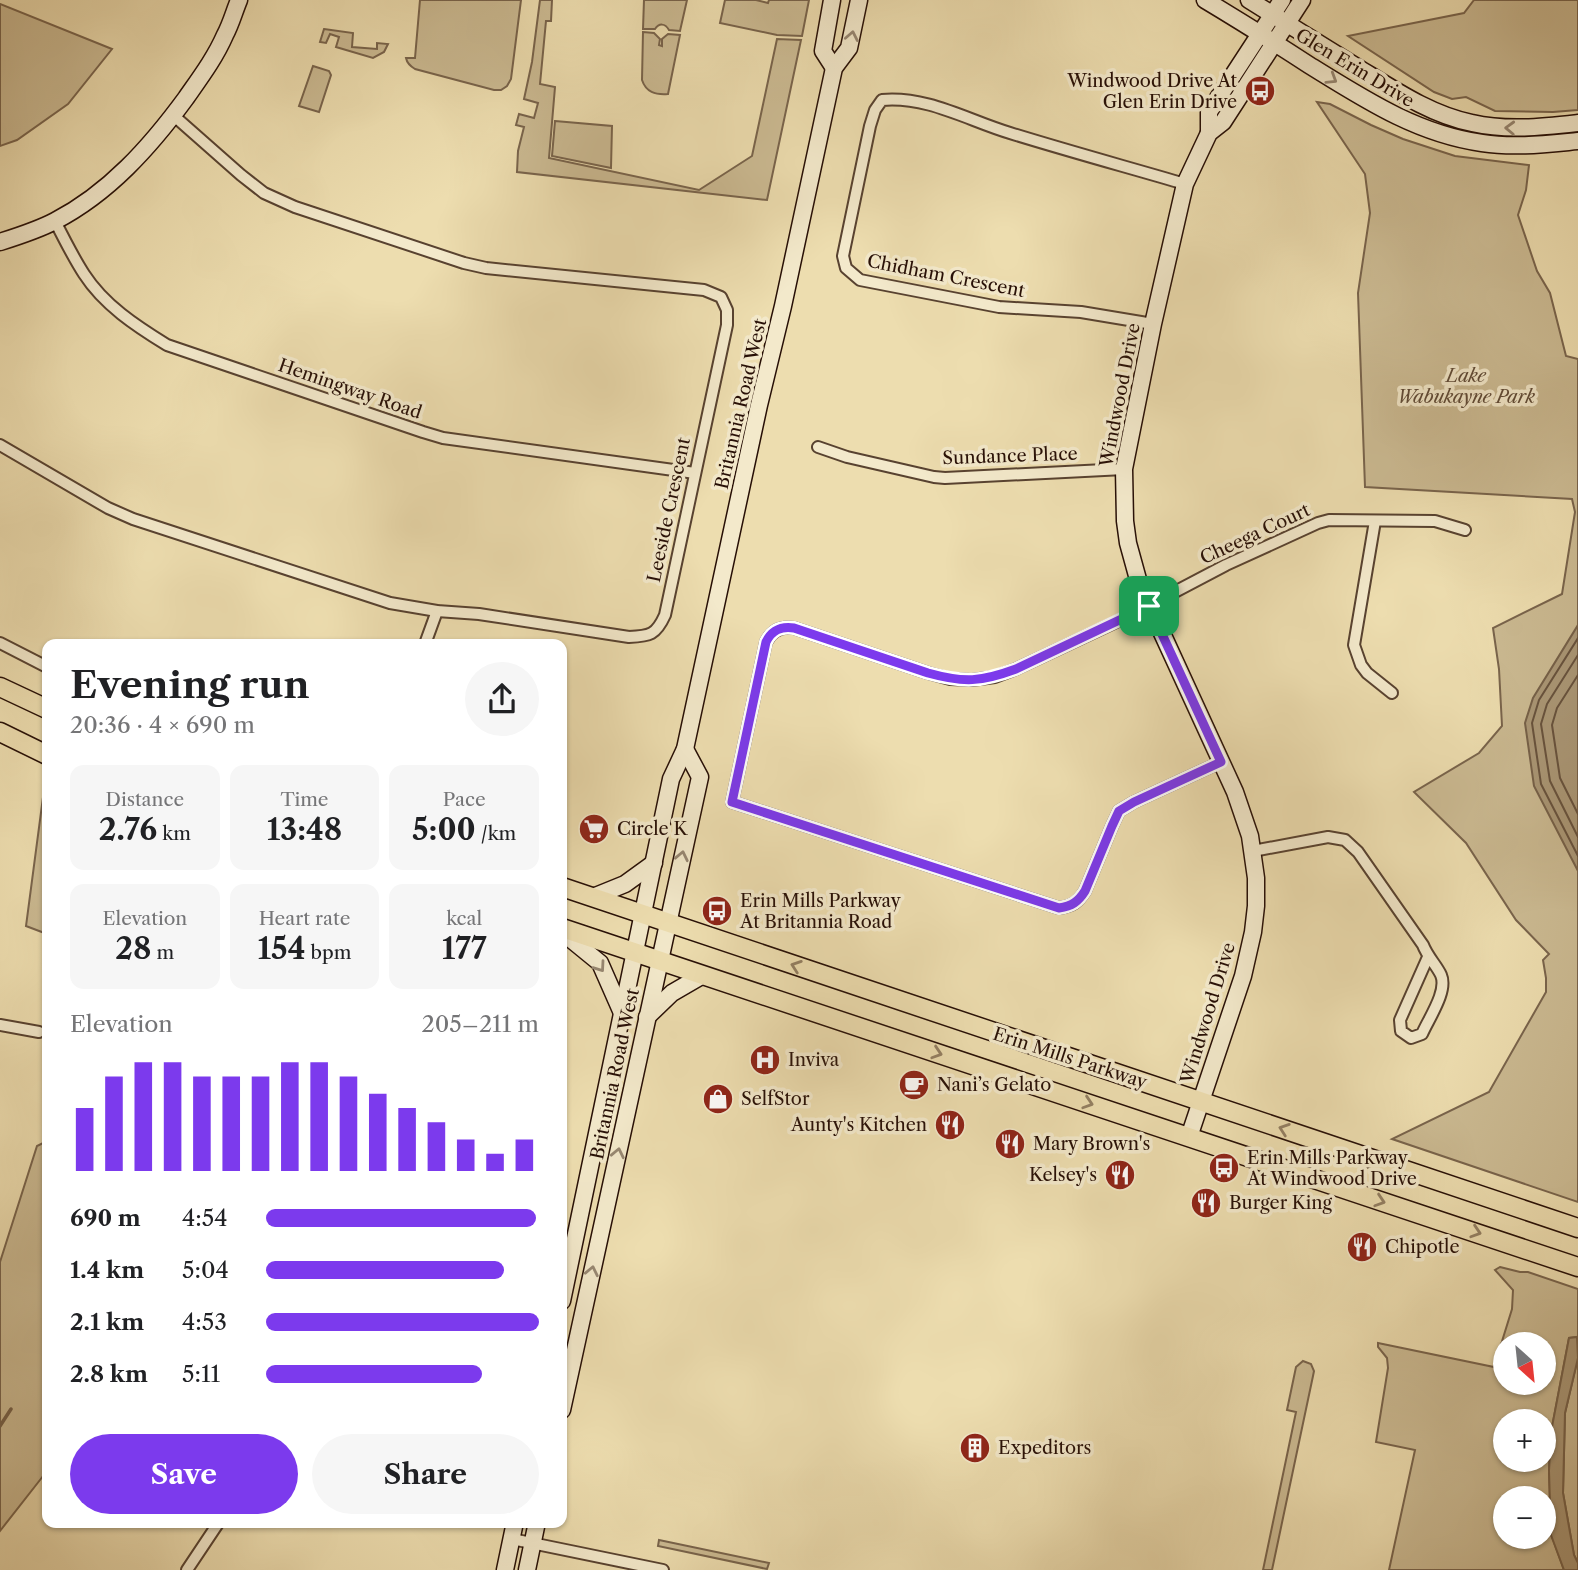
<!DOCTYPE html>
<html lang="en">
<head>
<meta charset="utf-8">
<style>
  body { margin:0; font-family:"Libre Caslon Text",serif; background:#f6f6f6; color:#202124; height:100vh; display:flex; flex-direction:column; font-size:26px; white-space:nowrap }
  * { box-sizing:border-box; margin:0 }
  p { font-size:23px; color:#757577 }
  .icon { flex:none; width:38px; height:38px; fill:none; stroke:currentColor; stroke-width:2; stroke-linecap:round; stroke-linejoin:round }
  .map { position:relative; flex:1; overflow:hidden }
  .side { position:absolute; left:42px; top:639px; width:525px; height:889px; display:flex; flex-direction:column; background:#fff; border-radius:14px; box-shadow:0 2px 5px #0004 }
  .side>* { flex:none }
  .needle { width:46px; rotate:153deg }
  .controls { position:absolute; left:1493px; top:1332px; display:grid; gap:14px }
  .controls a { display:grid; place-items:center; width:63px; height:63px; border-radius:50%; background:#fff; box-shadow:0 2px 5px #0004; font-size:35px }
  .pin { position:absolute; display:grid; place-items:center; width:60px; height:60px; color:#fff; margin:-30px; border-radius:14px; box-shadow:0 4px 10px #0006 }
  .round { display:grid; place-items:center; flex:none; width:74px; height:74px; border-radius:37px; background:#f6f6f6 }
  .overview { display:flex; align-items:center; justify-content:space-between; height:119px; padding:0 28px }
  h1 { font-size:38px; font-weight:700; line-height:52px }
  .stats { display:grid; grid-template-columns:repeat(3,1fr); gap:10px; height:119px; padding:7px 28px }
  .stats div { display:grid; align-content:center; border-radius:14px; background:#f6f6f6; text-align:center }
  .stats b { font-size:30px; font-weight:700 }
  .stats small { font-size:19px; font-weight:400 }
  .stats p { font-size:19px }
  .chart { height:196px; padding:14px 28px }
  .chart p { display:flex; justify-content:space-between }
  .chart svg { width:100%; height:126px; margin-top:7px; stroke:#7c3aed; stroke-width:6 }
  .primary-button { display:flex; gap:14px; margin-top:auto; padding:14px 28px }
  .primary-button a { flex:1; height:80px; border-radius:42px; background:#7c3aed; color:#fff; font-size:28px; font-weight:700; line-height:80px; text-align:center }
  .primary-button a+a { background:#f6f6f6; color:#202124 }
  ul { padding:0 28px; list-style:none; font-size:23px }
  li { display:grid; grid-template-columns:112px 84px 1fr; align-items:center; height:52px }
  li i { height:18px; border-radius:9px; background:#7c3aed }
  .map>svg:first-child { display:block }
</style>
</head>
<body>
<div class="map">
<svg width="1578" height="1570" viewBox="0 0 1578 1570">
  <rect width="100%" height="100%" fill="#edddaf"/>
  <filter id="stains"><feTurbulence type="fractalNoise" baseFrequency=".00286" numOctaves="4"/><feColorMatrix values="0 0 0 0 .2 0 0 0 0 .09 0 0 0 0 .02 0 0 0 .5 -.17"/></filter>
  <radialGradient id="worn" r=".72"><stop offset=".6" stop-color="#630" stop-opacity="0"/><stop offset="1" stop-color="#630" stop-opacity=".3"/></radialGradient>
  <!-- green -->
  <g fill="#cbba92" stroke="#79644c" stroke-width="2" fill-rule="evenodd">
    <path d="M 420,0 L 521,0 L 511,79 L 507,86 L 501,90 L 494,90 L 415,69 C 410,66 407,63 406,58 L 415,58 Z"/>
    <polygon points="540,0 552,0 551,21 546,21 540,84 555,87 549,158 699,190 752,156 777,39 801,40 767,200 517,172 518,151 524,127 516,125 519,114 534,118 538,103 524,99 532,62"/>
    <path d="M 644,0 L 687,0 L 680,31 L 669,30 C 665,23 659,23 655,29 L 643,29 Z"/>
    <polygon points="725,0 756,0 768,3 769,0 809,0 802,36 777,35 720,23"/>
    <polygon points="1474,0 1578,0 1578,110 1553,112 1495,111 1466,97 1452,99 1434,92 1348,36 1464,13"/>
    <polygon points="0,4 112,49 68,104 17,140 0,146"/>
    <polygon points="324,29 353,33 352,47 377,49 377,43 388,44 384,52 373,58 336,47 339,37 330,34 326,43 320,42"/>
    <path d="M 643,32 L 654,33 L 660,39 L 659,45 L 662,46 L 662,39 L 668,34 L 680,35 L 668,94 C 655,95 646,92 642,80 Z"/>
    <polygon points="313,66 329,71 331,75 319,112 299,106"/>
    <polygon points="1317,102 1330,104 1371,125 1403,139 1455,156 1529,165 1526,190 1518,215 1537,271 1550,293 1566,356 1578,359 1578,1202 1392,1139 1489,1092 1546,992 1546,978 1543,960 1549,954 1516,920 1466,843 1414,792 1479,753 1502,726 1499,669 1493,628 1562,594 1575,512 1572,499 1365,487 1358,293 1370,213 1365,174"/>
    <polygon points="555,121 612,126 611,168 552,156"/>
    <polygon points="45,782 47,783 47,934 26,926"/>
    <polygon points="47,1141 47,1471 0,1531 0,1262 37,1146"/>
    <path d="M 1500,1267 L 1520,1272 L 1528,1272 L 1578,1289 L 1578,1337 L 1569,1338 L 1551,1432 L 1549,1471 L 1551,1534 L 1564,1570 L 1389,1570 L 1415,1450 L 1376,1442 L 1388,1368 L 1387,1358 L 1378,1347 L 1378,1343 L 1494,1367 L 1512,1309 L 1513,1290 L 1495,1270 ZM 1505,1344 L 1544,1344 L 1544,1382 L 1505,1382 ZM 1505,1421 L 1544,1421 L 1544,1460 L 1505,1460 ZM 1505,1498 L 1544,1498 L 1544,1536 L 1505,1536 Z"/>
    <polygon points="1578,1358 1578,1563 1574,1555 1563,1493 1565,1413"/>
    <polygon points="1303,1361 1311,1364 1314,1371 1313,1376 1272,1570 1263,1570 1296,1412 1287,1410 1296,1367"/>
    <polygon points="659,1540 769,1563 767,1569 658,1546"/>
  </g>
  <!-- water -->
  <g fill="#aa9776" stroke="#766149" stroke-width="2">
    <polygon points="1578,625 1578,871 1534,786 1525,723 1533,698"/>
    <polygon points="1577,1337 1578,1358 1565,1413 1563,1493 1574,1555 1578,1563 1578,1570 1564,1570 1551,1535 1549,1471 1551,1432 1569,1338"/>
  </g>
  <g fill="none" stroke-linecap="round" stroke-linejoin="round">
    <!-- shore -->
    <g stroke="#68533e" stroke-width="2">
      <polyline points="1578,638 1539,700 1532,723 1541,784 1578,856"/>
      <polyline points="1578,655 1547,704 1541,724 1550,781 1578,837"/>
      <polyline points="1578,675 1557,708 1552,725 1560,778 1578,814"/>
    </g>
    <!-- stream -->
    <polyline stroke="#766149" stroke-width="3.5" points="0,1426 11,1409"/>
    <!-- street casing -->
    <g stroke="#584230" stroke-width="14">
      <g id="street">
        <path d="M 55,221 C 64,239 73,257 84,274 C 104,305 136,326 167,345 L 423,432 L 443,438 L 695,473"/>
        <path d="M 1153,324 L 1081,312 L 999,307 L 860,280 L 846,268 L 843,256 L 870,126 L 875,110 L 882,100 C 928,96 967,120 1010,133 C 1068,151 1127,167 1185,184"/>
        <path d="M 0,445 L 108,508 L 133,519 L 390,603 L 437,611 L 479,614 L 629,637 C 650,636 656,635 665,615 L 727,325 L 727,310 L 721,297 L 704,290 L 486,268 L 464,263 L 295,207 L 264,193 L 241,175 L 173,115"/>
        <polyline points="818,447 847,457 934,477 945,478 1124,469"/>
        <polyline points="1375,521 1354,645 1361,665 1367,673 1392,693"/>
        <polyline points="0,643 47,667"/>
        <polyline points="425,644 437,611"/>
        <path d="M 1221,762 L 1134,802 L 1119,811 L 1112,826 L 1085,891 C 1078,902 1073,906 1059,908 L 732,802 L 766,642 C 772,630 782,626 794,628 L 928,673 L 950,679 L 972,680 L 995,677 L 1016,669 L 1129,616 L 1226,565 L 1318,523 L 1329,520 L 1435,521 L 1465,530"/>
        <path d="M 1253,851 L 1328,837 L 1345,840 L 1358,852 L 1423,945 C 1427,956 1437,966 1441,975 C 1448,991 1429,1018 1422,1034 L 1411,1038 L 1401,1031 L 1400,1020 L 1428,957"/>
        <polyline points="0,1025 39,1032"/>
        <polyline points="512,1539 663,1570"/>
        <polyline points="187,1570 219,1522"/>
      </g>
    </g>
    <!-- secondary casing -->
    <g stroke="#270f06" stroke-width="19">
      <g id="secondary">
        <polyline points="832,0 823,51 834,68"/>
        <path d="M 1205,0 C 1240,21 1275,43 1309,65 C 1364,99 1417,134 1482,143 C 1514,148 1546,144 1578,141"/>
        <path d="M 1249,0 C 1285,22 1321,45 1357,67 C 1393,89 1431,115 1472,123 C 1507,131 1542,127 1578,123"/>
        <polyline points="1209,133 1209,112 1282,0"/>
        <path d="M 0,242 C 19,236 38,230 55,221 C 109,193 150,147 186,98 C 200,78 215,58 225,35 C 231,24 234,12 239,0"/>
        <polyline points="593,897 625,884 654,863"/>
        <polyline points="562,932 600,963 622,1013"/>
        <polyline points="647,1017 672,993 703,975"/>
        <polyline points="1189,1137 1243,976 1253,932 1256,906 1256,878 1250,836 1235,792 1139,583 1128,543 1125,521 1124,469 1153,324 1185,184 1209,133 1223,122 1302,0"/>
        <polyline points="562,1301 671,779 685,749 759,405 783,306 834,68 849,48 859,0"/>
        <polyline points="562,1410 700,777 685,749"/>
        <polyline points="505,1570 515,1522"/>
        <polyline points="527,1570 537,1522"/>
      </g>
    </g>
    <!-- primary casing -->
    <g stroke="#270f06" stroke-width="21">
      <g id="primary">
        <polyline points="0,687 47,709"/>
        <polyline points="0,732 47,755"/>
        <polyline points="562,887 1578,1228"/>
        <polyline points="562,928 1578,1267"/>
      </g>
    </g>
    <!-- street -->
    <use href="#street" stroke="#f3e9cb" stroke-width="10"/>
    <!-- secondary -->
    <use href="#secondary" stroke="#f3e9cb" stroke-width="16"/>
    <!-- primary -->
    <use href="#primary" stroke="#edddaf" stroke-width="18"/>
  </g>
  <!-- one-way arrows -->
  <defs><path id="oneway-chevron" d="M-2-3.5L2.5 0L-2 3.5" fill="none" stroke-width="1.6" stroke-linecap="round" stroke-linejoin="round" transform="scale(1.75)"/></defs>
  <g stroke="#978772">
    <use href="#oneway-chevron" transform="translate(852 36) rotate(-79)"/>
    <use href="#oneway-chevron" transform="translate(1332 79) rotate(32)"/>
    <use href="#oneway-chevron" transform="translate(1510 128) rotate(-178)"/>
    <use href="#oneway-chevron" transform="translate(682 856) rotate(-78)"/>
    <use href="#oneway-chevron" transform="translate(600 967) rotate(55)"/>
    <use href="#oneway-chevron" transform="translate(618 1153) rotate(-78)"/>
    <use href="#oneway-chevron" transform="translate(592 1271) rotate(-78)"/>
  </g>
  <g stroke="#948063">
    <use href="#oneway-chevron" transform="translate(796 966) rotate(-161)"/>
    <use href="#oneway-chevron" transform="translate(937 1053) rotate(18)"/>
    <use href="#oneway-chevron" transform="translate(1088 1103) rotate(18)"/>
    <use href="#oneway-chevron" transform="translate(1284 1129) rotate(-161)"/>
    <use href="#oneway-chevron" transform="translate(1380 1201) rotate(18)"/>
    <use href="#oneway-chevron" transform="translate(1476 1232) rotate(18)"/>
  </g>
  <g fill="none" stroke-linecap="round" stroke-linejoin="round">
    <!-- route casing -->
    <g stroke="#fff" stroke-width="14">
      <path id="route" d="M 1149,606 L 1221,762 L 1134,802 L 1119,811 L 1112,826 L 1085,891 C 1078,902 1072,906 1059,908 L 732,802 L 766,642 C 772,630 781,626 794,628 L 928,673 C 964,683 981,682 1016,669 Z"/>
    </g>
    <!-- route -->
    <use href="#route" stroke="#7c3aed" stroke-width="9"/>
  </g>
  <!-- icons -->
  <defs>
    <g id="bus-disc" transform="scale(1.575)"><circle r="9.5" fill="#8f2418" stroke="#f3e9cb"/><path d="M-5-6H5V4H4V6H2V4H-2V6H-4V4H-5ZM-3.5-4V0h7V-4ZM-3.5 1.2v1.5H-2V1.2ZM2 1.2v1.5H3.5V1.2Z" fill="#fff"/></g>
    <g id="supermarket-disc" transform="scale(1.575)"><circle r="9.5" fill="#8f2418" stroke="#f3e9cb"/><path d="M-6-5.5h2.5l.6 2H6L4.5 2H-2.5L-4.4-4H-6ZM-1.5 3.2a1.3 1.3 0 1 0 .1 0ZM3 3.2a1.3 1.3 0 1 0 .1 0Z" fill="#fff"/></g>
    <g id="hospital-disc" transform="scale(1.575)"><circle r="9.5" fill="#8f2418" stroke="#f3e9cb"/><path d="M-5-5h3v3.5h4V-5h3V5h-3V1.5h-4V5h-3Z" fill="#fff"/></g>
    <g id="cafe-disc" transform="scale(1.575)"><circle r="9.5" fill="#8f2418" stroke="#f3e9cb"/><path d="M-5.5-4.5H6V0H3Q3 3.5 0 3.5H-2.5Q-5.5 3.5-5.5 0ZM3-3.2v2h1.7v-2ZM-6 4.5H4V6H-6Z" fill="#fff"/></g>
    <g id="shop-disc" transform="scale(1.575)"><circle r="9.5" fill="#8f2418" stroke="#f3e9cb"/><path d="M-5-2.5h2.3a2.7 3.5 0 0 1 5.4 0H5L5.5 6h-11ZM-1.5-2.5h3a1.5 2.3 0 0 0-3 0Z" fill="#fff"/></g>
    <g id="restaurant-disc" transform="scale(1.575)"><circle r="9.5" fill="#8f2418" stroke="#f3e9cb"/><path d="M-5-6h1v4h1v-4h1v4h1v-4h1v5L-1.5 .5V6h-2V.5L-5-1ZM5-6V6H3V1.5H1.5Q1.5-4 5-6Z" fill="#fff"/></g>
    <g id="building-disc" transform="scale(1.575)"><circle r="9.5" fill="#8f2418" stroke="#f3e9cb"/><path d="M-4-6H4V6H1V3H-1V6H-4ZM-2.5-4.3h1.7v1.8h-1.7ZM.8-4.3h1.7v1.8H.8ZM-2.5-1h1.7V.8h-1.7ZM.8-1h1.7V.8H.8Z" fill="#fff"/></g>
  </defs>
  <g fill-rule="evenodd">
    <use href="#bus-disc" x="1260" y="91"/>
    <use href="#supermarket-disc" x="594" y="829"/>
    <use href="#bus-disc" x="717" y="911"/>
    <use href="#hospital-disc" x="765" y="1060"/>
    <use href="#cafe-disc" x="914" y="1085"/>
    <use href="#shop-disc" x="718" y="1099"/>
    <use href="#restaurant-disc" x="950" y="1125"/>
    <use href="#restaurant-disc" x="1010" y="1144"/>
    <use href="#bus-disc" x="1224" y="1168"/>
    <use href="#restaurant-disc" x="1120" y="1175"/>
    <use href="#restaurant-disc" x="1206" y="1203"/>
    <use href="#restaurant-disc" x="1362" y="1247"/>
    <use href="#building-disc" x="975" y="1448"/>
  </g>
  <g text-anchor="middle" stroke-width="7" stroke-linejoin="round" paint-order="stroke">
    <!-- street labels -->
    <g font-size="18" fill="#270f06" stroke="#f3e9cb">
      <text transform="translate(1355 68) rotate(31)" y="6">Glen Erin Drive</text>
      <text transform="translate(946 276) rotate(11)" y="6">Chidham Crescent</text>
      <text transform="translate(350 389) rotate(19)" y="6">Hemingway Road</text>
      <text transform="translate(1120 395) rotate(-79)" y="6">Windwood Drive</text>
      <text transform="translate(741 404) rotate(-77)" y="6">Britannia Road West</text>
      <text transform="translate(1010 456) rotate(-2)" y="6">Sundance Place</text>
      <text transform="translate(669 510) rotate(-78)" y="6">Leeside Crescent</text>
      <text transform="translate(1255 534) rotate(-25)" y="6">Cheega Court</text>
      <text transform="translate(1208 1013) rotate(-73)" y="6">Windwood Drive</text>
      <text transform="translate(1070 1058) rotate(18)" y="6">Erin Mills Parkway</text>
      <text transform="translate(615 1074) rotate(-78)" y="6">Britannia Road West</text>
    </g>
    <!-- poi labels -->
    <g font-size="18" fill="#270f06" stroke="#f3e9cb" text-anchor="start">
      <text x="1237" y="87" text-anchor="end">Windwood Drive At<tspan x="1237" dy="21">Glen Erin Drive</tspan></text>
      <text x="617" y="835">Circle K</text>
      <text x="740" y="907">Erin Mills Parkway<tspan x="740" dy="21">At Britannia Road</tspan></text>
      <text x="788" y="1066">Inviva</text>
      <text x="937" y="1091">Nani’s Gelato</text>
      <text x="741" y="1105">SelfStor</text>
      <text x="927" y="1131" text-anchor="end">Aunty's Kitchen</text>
      <text x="1033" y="1150">Mary Brown's</text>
      <text x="1247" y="1164">Erin Mills Parkway<tspan x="1247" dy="21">At Windwood Drive</tspan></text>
      <text x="1097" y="1181" text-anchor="end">Kelsey's</text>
      <text x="1229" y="1209">Burger King</text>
      <text x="1385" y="1253">Chipotle</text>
      <text x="998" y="1454">Expeditors</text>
    </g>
    <!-- park labels -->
    <g font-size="18" font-style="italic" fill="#604b37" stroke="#f3e9cb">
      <text x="1466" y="382">Lake<tspan x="1466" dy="21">Wabukayne Park</tspan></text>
    </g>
  </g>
  <rect width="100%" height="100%" filter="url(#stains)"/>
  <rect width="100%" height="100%" fill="url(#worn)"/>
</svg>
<div class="controls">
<a><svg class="needle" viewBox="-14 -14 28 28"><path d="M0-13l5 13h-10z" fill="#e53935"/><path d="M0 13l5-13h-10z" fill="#757577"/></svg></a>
<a>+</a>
<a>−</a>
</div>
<div class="pin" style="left:1149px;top:606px;background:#1e9e55"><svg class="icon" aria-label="arrive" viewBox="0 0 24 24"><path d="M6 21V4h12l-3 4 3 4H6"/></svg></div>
<section class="side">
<div class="overview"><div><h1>Evening run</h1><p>20:36 · 4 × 690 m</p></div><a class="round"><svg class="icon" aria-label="share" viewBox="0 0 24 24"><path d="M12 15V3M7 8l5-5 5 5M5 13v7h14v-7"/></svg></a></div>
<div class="stats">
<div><p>Distance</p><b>2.76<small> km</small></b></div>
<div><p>Time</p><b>13:48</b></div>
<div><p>Pace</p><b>5:00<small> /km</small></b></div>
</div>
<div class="stats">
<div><p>Elevation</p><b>28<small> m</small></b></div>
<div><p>Heart rate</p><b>154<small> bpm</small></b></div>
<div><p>kcal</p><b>177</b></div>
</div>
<div class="chart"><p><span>Elevation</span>205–211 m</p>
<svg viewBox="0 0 160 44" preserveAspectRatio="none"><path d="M5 44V22M15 44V11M25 44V6M35 44V6M45 44V11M55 44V11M65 44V11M75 44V6M85 44V6M95 44V11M105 44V17M115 44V22M125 44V27M135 44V33M145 44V38M155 44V33"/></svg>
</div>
<ul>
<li><b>690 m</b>4:54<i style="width:99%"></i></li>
<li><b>1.4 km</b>5:04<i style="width:87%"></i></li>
<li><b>2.1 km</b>4:53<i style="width:100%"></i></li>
<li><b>2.8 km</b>5:11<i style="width:79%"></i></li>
</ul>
<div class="primary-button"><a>Save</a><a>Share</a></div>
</section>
</div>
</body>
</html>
